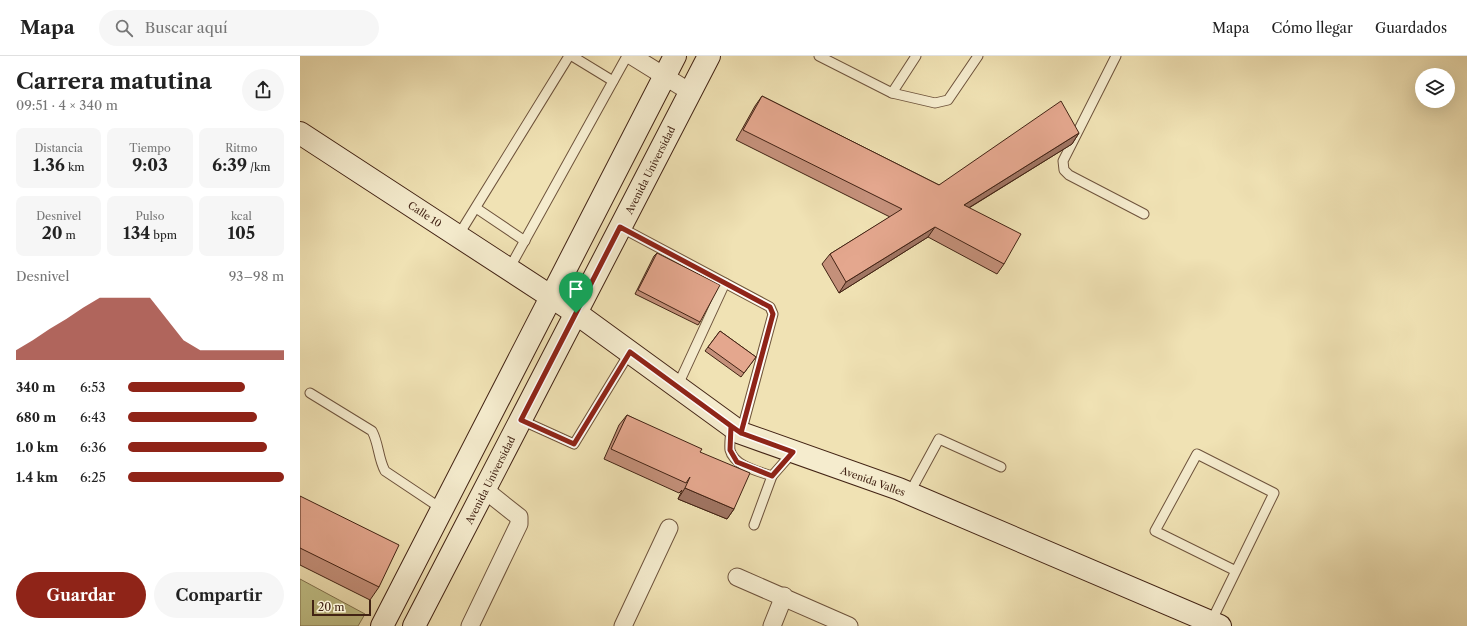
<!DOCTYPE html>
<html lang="es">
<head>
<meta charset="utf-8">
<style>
  body { margin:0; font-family:"Libre Caslon Text",serif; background:#f6f6f6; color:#222; height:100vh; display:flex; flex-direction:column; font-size:15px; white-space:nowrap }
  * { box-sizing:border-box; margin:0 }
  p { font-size:13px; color:#767676 }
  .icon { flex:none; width:22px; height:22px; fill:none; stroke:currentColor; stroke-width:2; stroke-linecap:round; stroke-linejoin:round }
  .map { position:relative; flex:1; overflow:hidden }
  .side { display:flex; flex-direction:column; background:#fff; width:300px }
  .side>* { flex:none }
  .fabs { position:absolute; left:1115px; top:12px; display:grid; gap:8px }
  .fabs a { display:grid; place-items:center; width:40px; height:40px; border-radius:50%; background:#fff; box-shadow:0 4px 16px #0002; font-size:20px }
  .scale { position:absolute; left:12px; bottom:10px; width:59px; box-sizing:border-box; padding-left:4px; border:2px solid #422314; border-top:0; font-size:11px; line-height:14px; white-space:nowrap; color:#422314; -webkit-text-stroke:3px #f5ecce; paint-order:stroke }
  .pin { position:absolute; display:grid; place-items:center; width:34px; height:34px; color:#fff; margin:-41px -17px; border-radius:50% 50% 50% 0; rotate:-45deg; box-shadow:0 0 4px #0007 }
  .pin .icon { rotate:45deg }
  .round { display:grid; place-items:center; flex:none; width:42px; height:42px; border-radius:21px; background:#f6f6f6 }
  .head { display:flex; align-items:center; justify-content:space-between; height:68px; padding:0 16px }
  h1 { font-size:22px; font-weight:800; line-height:30px }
  .metrics { display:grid; grid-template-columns:repeat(3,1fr); gap:6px; height:68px; padding:4px 16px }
  .metrics div { display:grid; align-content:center; border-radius:8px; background:#f6f6f6; text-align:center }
  .metrics b { font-size:17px; font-weight:800 }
  .metrics small { font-size:11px; font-weight:400 }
  .metrics p { font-size:11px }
  .chart { height:112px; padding:8px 16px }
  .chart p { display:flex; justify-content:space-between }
  .chart svg { width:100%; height:72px; margin-top:4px; fill:#8f2418; opacity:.7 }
  .action { display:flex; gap:8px; margin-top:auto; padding:8px 16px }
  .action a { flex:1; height:46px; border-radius:24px; background:#8f2418; color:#fff; font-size:16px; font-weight:800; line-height:46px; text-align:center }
  .action a+a { background:#f6f6f6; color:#222 }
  ul { padding:0 16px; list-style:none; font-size:13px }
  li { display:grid; grid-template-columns:64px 48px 1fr; align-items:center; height:30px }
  li i { height:10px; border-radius:5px; background:#8f2418 }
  header { display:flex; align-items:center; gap:24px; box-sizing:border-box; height:56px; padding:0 20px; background:#fff; border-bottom:1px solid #e0e0e0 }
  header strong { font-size:19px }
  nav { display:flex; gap:22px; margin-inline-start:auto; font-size:14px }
  .search { width:280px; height:36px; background:#f6f6f6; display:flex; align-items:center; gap:10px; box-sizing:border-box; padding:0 14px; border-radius:22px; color:#767676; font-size:15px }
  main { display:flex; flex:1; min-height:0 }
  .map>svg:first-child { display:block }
</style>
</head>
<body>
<header>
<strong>Mapa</strong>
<div class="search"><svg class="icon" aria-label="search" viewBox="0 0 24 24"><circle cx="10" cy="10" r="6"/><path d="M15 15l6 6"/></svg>Buscar aquí</div>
<nav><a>Mapa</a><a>Cómo llegar</a><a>Guardados</a></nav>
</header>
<main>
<section class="side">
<div class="head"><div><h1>Carrera matutina</h1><p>09:51 · 4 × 340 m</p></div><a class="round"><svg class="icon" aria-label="share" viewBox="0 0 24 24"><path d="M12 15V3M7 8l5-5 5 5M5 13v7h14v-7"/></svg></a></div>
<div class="metrics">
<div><p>Distancia</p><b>1.36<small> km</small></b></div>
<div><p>Tiempo</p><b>9:03</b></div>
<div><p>Ritmo</p><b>6:39<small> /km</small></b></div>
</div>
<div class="metrics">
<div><p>Desnivel</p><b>20<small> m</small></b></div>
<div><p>Pulso</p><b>134<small> bpm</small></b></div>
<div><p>kcal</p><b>105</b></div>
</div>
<div class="chart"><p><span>Desnivel</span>93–98 m</p>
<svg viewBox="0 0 160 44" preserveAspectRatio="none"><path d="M0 44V38L10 32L20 25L30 19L40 12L50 6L60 6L70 6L80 6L90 19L100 32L110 38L120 38L130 38L140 38L150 38L160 38V44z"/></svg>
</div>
<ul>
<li><b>340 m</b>6:53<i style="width:75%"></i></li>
<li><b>680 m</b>6:43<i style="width:83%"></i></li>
<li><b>1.0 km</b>6:36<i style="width:89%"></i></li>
<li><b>1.4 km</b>6:25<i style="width:100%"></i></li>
</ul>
<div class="action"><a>Guardar</a><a>Compartir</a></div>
</section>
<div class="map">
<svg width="1167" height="570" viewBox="0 0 1167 570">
  <rect width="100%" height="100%" fill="#f0e2b4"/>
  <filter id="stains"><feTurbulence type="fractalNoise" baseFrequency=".005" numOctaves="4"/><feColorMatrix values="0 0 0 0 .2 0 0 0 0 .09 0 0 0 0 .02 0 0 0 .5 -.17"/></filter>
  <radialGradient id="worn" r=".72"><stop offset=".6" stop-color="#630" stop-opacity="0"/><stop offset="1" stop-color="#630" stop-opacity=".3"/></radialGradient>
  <!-- green -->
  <polygon fill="#c1c188" stroke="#82724e" points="0,523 65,558 58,570 0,570"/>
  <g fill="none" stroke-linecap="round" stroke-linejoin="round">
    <!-- lane casing -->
    <g stroke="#6e533c" stroke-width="11">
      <g id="lane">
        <polyline points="272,0 313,25"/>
        <polyline points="519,0 592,37 635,47 648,44 678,0"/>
        <polyline points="816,0 763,105 764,114 769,119 844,158"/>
        <polyline points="592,37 616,0"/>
        <polyline points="176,152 225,185"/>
        <polyline points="320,171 470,251 473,258 441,377"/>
        <polyline points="158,180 269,0"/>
        <polyline points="209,213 327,0"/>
        <polyline points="377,331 425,227"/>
        <path d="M 10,337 L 72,375 C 79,388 78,402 85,415 L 142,453"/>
        <polyline points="221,364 274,388 330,296"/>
        <path d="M 431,371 C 431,378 429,387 430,394 C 434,410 458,415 472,420 L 493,396"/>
        <polyline points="609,438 639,383 701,411"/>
        <polyline points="454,469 472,420"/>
        <path d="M 911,566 C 932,523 953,480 974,437 L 897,398 L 855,475 L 936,515"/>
      </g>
    </g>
    <!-- street casing -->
    <g stroke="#6e533c" stroke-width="19">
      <g id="street">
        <polyline points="332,0 390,36"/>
        <polyline points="437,521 549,570"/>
        <polyline points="170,570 219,468 219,461 185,434"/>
        <polyline points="323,570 369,472"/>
        <polyline points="472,570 484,540"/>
      </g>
    </g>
    <!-- secondary casing -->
    <g stroke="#422314" stroke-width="24">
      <g id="secondary">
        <polyline points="0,77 276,257 441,377 599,433 920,570"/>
        <polyline points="82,570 375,0"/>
        <polyline points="114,570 409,0"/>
      </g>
    </g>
    <!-- lane -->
    <use href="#lane" stroke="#f5ecce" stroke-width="9"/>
    <!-- street -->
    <use href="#street" stroke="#f5ecce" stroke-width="17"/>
    <!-- secondary -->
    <use href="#secondary" stroke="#f5ecce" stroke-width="22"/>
  </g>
  <!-- wall -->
  <g fill="#c4907a" stroke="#422314">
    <polygon points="462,40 639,129 779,77 772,88 669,152 704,208 697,218 628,181 539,237 522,208 530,198 590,161 436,84 455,50"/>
    <polygon points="357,197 400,266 398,269 335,238 354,200"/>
    <polygon points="420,275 456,301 441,321 405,295"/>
    <polygon points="327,359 400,396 434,453 427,463 378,443 382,434 379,437 304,403 319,369"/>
    <polygon points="0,440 79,531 70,544 0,509"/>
  </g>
  <!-- shaded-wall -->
  <g fill="#a07563" stroke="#422314">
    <polygon points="779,77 772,88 657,159 664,149"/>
    <polygon points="635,171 628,181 539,237 546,226"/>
    <polygon points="385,432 434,453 427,463 378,443"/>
  </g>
  <!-- building -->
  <g fill="#e4a78e" stroke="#422314">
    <polygon points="462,40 639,129 761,45 779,77 664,149 721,178 704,208 635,171 546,226 530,198 602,153 443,74"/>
    <polygon points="357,197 420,229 400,266 338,234"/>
    <polygon points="420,275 456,301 444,317 408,291"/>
    <polygon points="327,359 402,393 400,396 450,417 434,453 385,432 390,421 386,427 311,393"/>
    <polygon points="0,440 99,489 79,531 0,492"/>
  </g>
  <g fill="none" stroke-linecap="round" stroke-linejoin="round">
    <!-- route casing -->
    <g stroke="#fff" stroke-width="8">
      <polyline id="route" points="276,257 221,364 274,388 330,296 431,370 441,377 493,396 472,420 437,406 430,394 431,370 441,377 473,258 470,251 320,171 276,257"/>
    </g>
    <!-- route -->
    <use href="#route" stroke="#8f2418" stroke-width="5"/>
  </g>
  <g text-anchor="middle" stroke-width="3" stroke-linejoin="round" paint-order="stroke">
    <!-- street labels -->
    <g font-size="10" fill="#422314" stroke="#f5ecce">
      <text transform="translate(350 114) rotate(-63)" y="4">Avenida Universidad</text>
      <text transform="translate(125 158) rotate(33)" y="4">Calle 10</text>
      <text transform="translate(190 424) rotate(-63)" y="4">Avenida Universidad</text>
      <text transform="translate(573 425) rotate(20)" y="4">Avenida Valles</text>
    </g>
  </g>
  <rect width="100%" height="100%" filter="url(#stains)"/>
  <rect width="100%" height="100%" fill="url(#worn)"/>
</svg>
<div class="fabs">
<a><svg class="icon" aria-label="layers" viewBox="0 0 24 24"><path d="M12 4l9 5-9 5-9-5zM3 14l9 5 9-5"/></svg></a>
</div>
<div class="scale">20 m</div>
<div class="pin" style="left:276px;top:257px;background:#1e9e55"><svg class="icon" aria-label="arrive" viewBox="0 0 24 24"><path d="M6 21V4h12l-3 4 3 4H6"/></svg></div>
</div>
</main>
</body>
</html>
